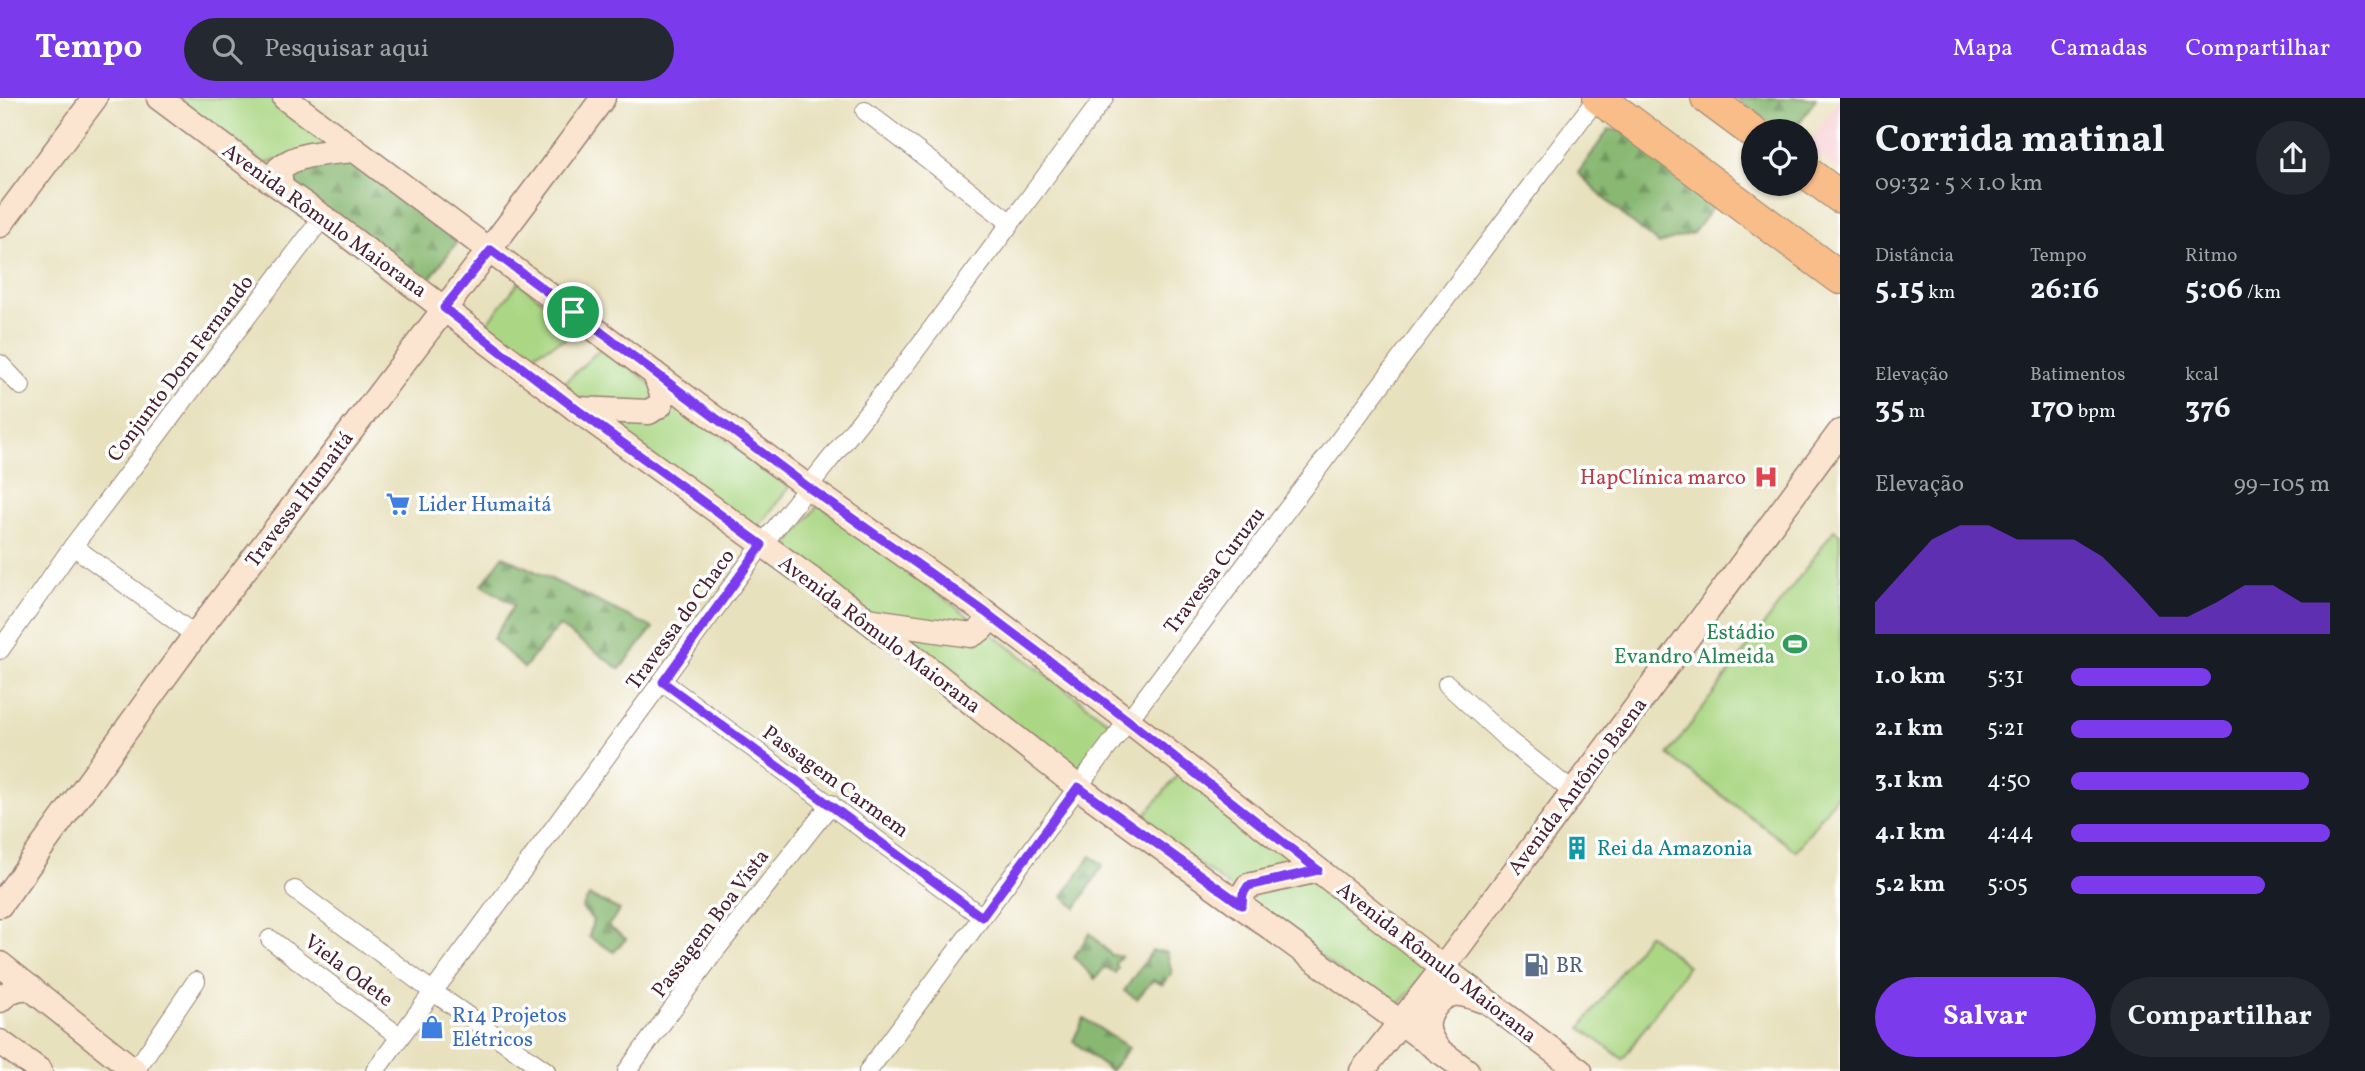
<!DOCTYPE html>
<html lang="pt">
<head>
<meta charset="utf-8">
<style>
  body { margin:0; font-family:Vollkorn,serif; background:#242831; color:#f1f3f6; height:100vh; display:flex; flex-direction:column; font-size:26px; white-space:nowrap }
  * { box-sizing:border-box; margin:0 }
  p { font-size:23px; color:#9ea1a6 }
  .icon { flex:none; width:38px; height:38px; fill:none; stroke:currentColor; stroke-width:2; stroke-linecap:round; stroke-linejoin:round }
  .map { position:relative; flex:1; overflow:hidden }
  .panel { display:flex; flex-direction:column; background:#171b24; width:525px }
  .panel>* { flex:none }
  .fabs { position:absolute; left:1741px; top:21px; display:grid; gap:14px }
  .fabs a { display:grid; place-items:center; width:77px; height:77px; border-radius:50%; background:#171b24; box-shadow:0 2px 5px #0004; font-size:35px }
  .pin { position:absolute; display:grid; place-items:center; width:60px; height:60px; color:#fff; margin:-30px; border:4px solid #fff; border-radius:50%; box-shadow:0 2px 7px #0007 }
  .round { display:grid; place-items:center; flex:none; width:74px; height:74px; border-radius:37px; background:#242831 }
  .summary { display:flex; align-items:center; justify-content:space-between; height:119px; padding:0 35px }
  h1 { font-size:38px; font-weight:700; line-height:52px }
  .figures { display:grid; grid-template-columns:repeat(3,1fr); gap:10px; height:119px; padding:7px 35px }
  .figures div { display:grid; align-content:center }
  .figures b { font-size:30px; font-weight:700 }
  .figures small { font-size:19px; font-weight:400 }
  .figures p { font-size:19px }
  .chart { height:196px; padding:14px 35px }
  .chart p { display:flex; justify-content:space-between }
  .chart svg { width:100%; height:126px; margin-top:7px; fill:#7c3aed; opacity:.7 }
  .button { display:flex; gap:14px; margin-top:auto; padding:14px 35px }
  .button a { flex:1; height:80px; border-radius:42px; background:#7c3aed; color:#fff; font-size:28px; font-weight:700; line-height:80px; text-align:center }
  .button a+a { background:#242831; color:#f1f3f6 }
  ul { padding:0 35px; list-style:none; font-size:23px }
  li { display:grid; grid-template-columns:112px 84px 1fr; align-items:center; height:52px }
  li i { height:18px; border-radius:9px; background:#7c3aed }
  header { display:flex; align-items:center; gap:42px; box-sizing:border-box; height:98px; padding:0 35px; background:#7c3aed; color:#fff }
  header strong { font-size:33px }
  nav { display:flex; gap:38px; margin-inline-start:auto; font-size:24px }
  .search { width:490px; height:63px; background:#242831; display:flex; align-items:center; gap:18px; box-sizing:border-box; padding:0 24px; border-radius:38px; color:#9ea1a6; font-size:26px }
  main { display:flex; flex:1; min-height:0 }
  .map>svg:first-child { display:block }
</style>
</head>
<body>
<header>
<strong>Tempo</strong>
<div class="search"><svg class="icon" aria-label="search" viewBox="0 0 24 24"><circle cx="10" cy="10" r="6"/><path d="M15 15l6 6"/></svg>Pesquisar aqui</div>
<nav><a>Mapa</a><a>Camadas</a><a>Compartilhar</a></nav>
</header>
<main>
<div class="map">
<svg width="1840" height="973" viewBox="0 0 1840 973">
  <defs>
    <pattern id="forest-firs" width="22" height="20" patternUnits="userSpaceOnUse" patternTransform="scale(1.75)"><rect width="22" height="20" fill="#88b872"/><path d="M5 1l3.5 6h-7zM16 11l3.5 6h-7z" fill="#71955e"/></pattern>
  </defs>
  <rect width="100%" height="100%" fill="#fff"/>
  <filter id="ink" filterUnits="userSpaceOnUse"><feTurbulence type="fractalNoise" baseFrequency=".0143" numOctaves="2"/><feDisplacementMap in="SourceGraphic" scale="14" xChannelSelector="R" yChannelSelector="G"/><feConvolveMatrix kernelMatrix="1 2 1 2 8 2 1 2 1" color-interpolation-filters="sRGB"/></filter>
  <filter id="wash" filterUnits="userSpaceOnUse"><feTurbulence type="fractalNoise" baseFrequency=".00686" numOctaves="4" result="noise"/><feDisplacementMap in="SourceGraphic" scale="28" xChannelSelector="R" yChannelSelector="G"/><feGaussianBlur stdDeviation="1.57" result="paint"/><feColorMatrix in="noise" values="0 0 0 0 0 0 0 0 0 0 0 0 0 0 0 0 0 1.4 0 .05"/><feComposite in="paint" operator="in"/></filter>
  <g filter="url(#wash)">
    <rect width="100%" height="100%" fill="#e8e1be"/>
    <!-- built -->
    <polygon fill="#f7cfd3" points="1839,0 1840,0 1840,73 1806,50"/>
    <!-- forest -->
    <g fill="url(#forest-firs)" stroke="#696c4e" stroke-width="2">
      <polygon points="1736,0 1816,0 1794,33 1782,33"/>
      <polygon points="1609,31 1626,34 1691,75 1685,88 1715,106 1693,135 1659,146 1627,121 1578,75"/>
      <polygon points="348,60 457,144 425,187 287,82"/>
      <polygon points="503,458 653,530 620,571 559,528 524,570 493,541 514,507 482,487"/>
      <polygon points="1091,758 1103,767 1076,810 1063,798"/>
      <polygon points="589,798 620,812 608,828 626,841 614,854 589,839 593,822 582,810"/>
      <polygon points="1090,835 1111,857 1121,858 1115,866 1118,870 1115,875 1105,869 1095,881 1074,859"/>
      <polygon points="1152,853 1167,854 1172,875 1163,887 1153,882 1137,901 1124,893"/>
      <polygon points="1084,920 1129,950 1110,973 1073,943"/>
    </g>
    <!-- park -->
    <g fill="#abd784" stroke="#7a7b58" stroke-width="2">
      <polygon points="178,0 274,0 334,44 265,66"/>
      <polygon points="519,184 580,234 520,262 483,231"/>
      <polygon points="602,249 789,389 754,435 560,289"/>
      <polygon points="819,406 1113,627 1072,677 783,453"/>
      <polygon points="1834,432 1840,436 1840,693 1796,753 1668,657"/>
      <polygon points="1179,675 1429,869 1394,914 1141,722"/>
      <polygon points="1648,836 1688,868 1623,961 1581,930"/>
    </g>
  </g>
  <g filter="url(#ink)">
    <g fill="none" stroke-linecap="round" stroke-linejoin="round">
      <!-- street casing -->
      <g stroke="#998074" stroke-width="20">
        <g id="street">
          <polyline points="865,13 1011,125"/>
          <polyline points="0,266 21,288"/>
          <polyline points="73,448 195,537"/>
          <polyline points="0,552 73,448 323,119"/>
          <polyline points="663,584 982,819"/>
          <polyline points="1447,586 1508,642 1573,694"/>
          <polyline points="295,792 432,893 546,973"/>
          <polyline points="270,841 400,939"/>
          <polyline points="135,973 196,883"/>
          <polyline points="375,973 762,447 901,272 1104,0"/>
          <polyline points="627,973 715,853 831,706"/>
          <polyline points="868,973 1078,689 1597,0"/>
        </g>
      </g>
      <!-- secondary casing -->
      <g stroke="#998074" stroke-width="27">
        <g id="secondary">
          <polyline points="159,0 254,71 323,119 576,311 866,521 1078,689 1467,973"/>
          <polyline points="285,0 655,276 808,389 985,514 1129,623 1443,870 1580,973"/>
          <path d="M 281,89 L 279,71 C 298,54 328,55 353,52"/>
          <polyline points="0,127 95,0"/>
          <polyline points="576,311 649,314 660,307 663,299 655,276"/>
          <path d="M 867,522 L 971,537 C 982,532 988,527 985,514"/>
          <path d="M 0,807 C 65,717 130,626 196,536 C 331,357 470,181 603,0"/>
          <polyline points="1242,807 1243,796 1248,788 1318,772"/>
          <polyline points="0,866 135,973"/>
          <path d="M 0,902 C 10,892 18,889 31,890"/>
          <polyline points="0,944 40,973"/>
          <path d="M 1438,952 C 1434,945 1429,939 1428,931 C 1426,918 1438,899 1453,896 C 1461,895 1473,899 1481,902"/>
          <polyline points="1362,973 1443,870 1840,334"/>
        </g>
      </g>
      <!-- highway casing -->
      <g stroke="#998074" stroke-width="34">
        <g id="highway">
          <polyline points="1599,0 1840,180"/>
          <polyline points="1707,0 1754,35"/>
          <polyline points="1806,74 1840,99"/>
        </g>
      </g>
      <!-- street -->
      <use href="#street" stroke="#fff" stroke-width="18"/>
      <!-- secondary -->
      <use href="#secondary" stroke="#fce5d0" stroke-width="24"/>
      <!-- highway -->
      <use href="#highway" stroke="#f8bd89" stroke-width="32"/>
    </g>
  </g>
  <g fill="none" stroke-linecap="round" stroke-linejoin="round" filter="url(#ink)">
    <!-- route casing -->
    <g stroke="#fff" stroke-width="14">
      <polygon id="route" points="491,152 808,389 985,514 1129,623 1318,772 1248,788 1243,796 1242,807 1078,689 982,819 663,584 762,447 576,311 444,210"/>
    </g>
    <!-- route -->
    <use href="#route" stroke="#7c3aed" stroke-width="9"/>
  </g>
  <!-- icons -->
  <defs>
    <g id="hospital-bare" transform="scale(1.89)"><path d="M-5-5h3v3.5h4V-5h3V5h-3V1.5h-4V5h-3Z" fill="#e0444e" stroke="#fff" stroke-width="2.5" paint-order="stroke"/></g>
    <g id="supermarket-bare" transform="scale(1.89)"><path d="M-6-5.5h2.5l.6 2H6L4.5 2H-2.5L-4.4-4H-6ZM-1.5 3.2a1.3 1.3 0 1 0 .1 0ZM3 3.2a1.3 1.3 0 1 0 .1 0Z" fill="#3f7fe0" stroke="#fff" stroke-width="2.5" paint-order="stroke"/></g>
    <g id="stadium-bare" transform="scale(1.89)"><path d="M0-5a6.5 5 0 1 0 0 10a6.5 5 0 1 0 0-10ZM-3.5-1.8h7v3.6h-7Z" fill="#2e9e5b" stroke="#fff" stroke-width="2.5" paint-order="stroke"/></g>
    <g id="building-bare" transform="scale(1.89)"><path d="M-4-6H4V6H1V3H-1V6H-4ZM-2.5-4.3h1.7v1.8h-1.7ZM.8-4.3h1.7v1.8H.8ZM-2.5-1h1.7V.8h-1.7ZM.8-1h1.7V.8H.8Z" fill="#0f9aa8" stroke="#fff" stroke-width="2.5" paint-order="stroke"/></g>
    <g id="fuel-bare" transform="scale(1.89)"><path d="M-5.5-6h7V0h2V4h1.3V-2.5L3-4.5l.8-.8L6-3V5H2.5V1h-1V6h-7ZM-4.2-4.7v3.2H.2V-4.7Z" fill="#5c6f8a" stroke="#fff" stroke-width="2.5" paint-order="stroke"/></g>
    <g id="shop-bare" transform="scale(1.89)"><path d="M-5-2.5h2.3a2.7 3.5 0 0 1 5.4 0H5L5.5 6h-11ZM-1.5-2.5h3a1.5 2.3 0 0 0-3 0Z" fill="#3f7fe0" stroke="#fff" stroke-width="2.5" paint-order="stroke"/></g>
  </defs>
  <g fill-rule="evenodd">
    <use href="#hospital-bare" x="1766" y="379"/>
    <use href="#supermarket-bare" x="398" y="406"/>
    <use href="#stadium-bare" x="1795" y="546"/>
    <use href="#building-bare" x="1577" y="750"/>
    <use href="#fuel-bare" x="1536" y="867"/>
    <use href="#shop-bare" x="432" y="929"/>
  </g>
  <g text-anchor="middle" stroke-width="7" stroke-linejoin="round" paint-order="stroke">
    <!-- street labels -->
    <g font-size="21" fill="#4a1f2b" stroke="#fff">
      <text transform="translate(325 122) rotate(36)" y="7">Avenida Rômulo Maiorana</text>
      <text transform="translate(180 270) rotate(-53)" y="7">Conjunto Dom Fernando</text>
      <text transform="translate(299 401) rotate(-53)" y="7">Travessa Humaitá</text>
      <text transform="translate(1214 472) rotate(-53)" y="7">Travessa Curuzu</text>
      <text transform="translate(680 521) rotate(-54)" y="7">Travessa do Chaco</text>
      <text transform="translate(880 536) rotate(37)" y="7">Avenida Rômulo Maiorana</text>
      <text transform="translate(836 683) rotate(36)" y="7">Passagem Carmem</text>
      <text transform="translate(1577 688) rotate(-53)" y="7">Avenida Antônio Baena</text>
      <text transform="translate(710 825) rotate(-53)" y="7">Passagem Boa Vista</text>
      <text transform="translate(1437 864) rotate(38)" y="7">Avenida Rômulo Maiorana</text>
      <text transform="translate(349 872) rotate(37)" y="7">Viela Odete</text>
    </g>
    <!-- health labels -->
    <g font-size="21" fill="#be3a42" stroke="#fff" text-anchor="end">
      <text x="1746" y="386">HapClínica marco</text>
    </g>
    <!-- shop labels -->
    <g font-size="21" fill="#366cbe" stroke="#fff" text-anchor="start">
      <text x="418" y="413">Lider Humaitá</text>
      <text x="452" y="924">R14 Projetos<tspan x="452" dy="24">Elétricos</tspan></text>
    </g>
    <!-- leisure labels -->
    <g font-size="21" fill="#27864d" stroke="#fff" text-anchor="end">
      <text x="1775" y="541">Estádio<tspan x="1775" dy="24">Evandro Almeida</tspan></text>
    </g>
    <!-- culture labels -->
    <g font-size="21" fill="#0d838f" stroke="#fff" text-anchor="start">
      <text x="1597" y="757">Rei da Amazonia</text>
    </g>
    <!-- service labels -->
    <g font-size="21" fill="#4e5e75" stroke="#fff" text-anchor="start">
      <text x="1556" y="874">BR</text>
    </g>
  </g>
</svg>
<div class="fabs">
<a><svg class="icon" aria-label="locate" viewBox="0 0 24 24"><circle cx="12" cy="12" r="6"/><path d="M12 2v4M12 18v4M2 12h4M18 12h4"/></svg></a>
</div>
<div class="pin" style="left:573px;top:214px;background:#1e9e55"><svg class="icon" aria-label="arrive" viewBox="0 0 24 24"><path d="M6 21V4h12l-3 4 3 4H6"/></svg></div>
</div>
<section class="panel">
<div class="summary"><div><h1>Corrida matinal</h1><p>09:32 · 5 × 1.0 km</p></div><a class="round"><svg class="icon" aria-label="share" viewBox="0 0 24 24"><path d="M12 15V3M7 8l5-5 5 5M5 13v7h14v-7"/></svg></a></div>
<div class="figures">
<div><p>Distância</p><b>5.15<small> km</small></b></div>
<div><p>Tempo</p><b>26:16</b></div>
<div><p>Ritmo</p><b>5:06<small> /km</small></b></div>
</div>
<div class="figures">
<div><p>Elevação</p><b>35<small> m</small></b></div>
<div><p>Batimentos</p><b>170<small> bpm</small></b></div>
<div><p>kcal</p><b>376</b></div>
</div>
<div class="chart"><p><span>Elevação</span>99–105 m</p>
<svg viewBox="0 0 160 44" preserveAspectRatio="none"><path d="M0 44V33L10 22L20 11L30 6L40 6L50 11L60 11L70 11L80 17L90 27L100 38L110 38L120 33L130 27L140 27L150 33L160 33V44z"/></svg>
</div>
<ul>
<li><b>1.0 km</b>5:31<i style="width:54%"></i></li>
<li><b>2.1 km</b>5:21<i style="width:62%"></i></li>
<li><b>3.1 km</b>4:50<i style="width:92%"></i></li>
<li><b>4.1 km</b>4:44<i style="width:100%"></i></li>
<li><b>5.2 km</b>5:05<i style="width:75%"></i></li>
</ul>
<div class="button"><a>Salvar</a><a>Compartilhar</a></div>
</section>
</main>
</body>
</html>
